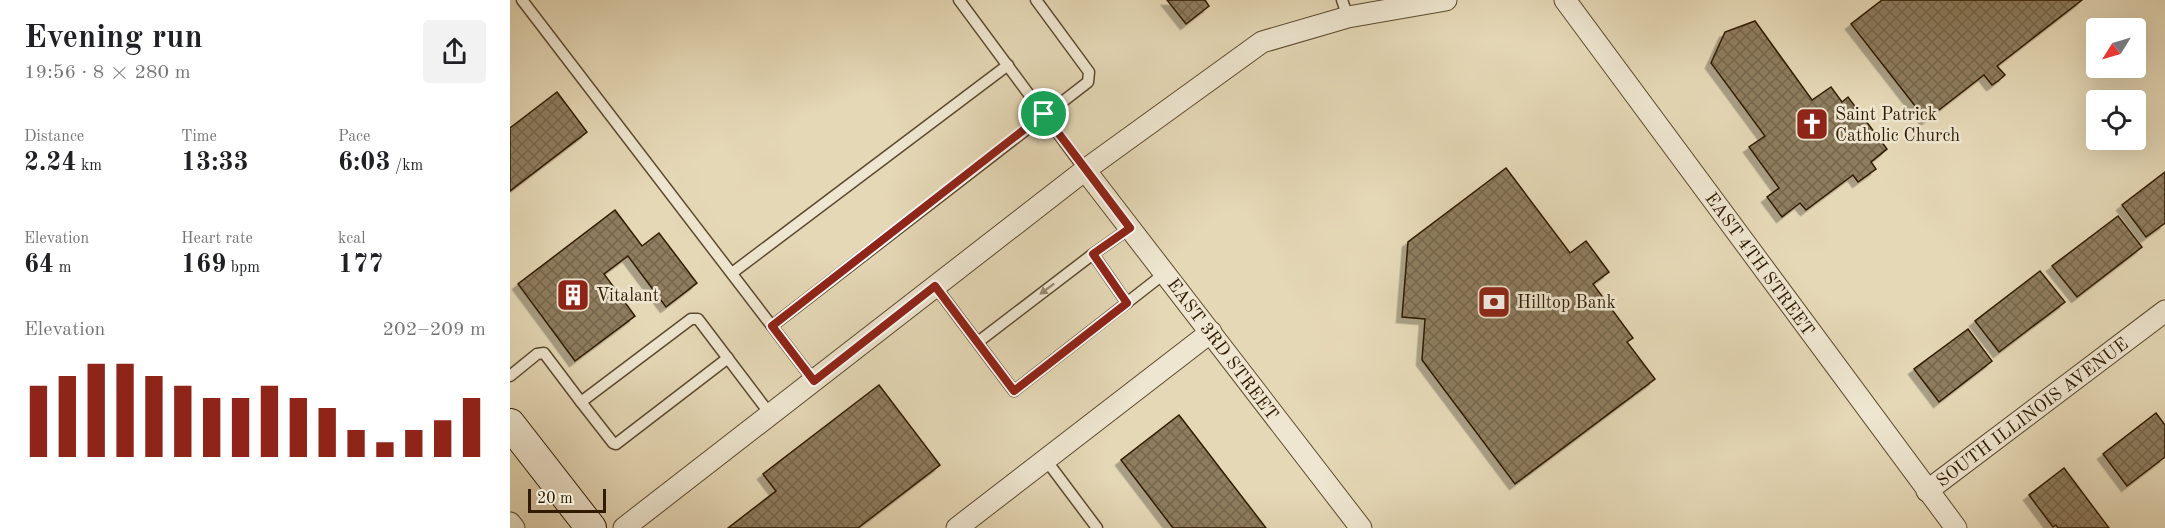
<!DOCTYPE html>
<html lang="en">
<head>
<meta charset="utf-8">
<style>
  body { margin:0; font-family:"Old Standard TT",serif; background:#f2f2f2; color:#202124; height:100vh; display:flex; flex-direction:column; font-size:22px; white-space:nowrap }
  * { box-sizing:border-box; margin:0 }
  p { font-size:20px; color:#757577 }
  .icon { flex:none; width:33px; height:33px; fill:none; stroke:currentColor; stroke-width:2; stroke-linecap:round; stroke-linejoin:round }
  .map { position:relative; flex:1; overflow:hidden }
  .drawer { display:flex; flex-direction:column; background:#fff; width:510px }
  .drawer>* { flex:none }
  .needle { width:39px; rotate:233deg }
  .controls { position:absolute; left:1576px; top:18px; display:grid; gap:12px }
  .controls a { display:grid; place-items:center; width:60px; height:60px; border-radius:6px; background:#fff; box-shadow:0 6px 24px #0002; font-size:30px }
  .scale { position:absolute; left:18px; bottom:15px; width:78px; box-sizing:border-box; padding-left:6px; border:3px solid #301b00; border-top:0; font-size:16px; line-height:21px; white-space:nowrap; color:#301b00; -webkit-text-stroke:4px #eee6d0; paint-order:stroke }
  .pin { position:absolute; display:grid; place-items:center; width:51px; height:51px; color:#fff; margin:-26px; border:3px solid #fff; border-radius:50%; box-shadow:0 2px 6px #0007 }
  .round { display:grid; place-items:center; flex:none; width:63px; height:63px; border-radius:6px; background:#f2f2f2 }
  .headline { display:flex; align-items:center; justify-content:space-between; height:102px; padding:0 24px }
  h1 { font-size:33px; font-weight:600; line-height:45px }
  .metrics { display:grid; grid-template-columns:repeat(3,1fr); gap:9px; height:102px; padding:6px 24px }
  .metrics div { display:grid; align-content:center }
  .metrics b { font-size:26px; font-weight:600 }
  .metrics small { font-size:16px; font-weight:400 }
  .metrics p { font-size:16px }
  .chart { height:168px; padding:12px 24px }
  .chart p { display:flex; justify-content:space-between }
  .chart svg { width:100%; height:108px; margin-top:6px; stroke:#8f2418; stroke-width:6 }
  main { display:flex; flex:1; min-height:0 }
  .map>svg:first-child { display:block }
</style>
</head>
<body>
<main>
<section class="drawer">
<div class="headline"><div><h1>Evening run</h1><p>19:56 · 8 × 280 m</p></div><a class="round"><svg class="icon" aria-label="share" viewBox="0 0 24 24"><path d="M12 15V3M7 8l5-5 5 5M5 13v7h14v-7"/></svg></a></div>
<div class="metrics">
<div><p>Distance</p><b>2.24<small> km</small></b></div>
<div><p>Time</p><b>13:33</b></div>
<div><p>Pace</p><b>6:03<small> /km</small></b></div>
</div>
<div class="metrics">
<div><p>Elevation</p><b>64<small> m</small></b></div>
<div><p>Heart rate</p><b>169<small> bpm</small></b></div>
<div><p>kcal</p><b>177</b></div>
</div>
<div class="chart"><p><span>Elevation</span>202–209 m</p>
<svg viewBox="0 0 160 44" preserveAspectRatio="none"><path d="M5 44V15M15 44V11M25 44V6M35 44V6M45 44V11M55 44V15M65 44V20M75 44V20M85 44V15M95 44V20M105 44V24M115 44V33M125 44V38M135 44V33M145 44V29M155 44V20"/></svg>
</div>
</section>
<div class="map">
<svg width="1655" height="528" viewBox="0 0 1655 528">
  <defs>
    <pattern id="building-cross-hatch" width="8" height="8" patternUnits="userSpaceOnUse" patternTransform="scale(1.5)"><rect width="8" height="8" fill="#8e7d5f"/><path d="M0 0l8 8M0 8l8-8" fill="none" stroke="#74664c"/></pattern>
    <filter id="shadow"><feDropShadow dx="-5.5" dy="5.5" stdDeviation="0" flood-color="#0004"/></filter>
  </defs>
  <rect width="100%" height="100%" fill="#e5d8b6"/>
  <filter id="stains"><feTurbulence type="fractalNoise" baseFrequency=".00333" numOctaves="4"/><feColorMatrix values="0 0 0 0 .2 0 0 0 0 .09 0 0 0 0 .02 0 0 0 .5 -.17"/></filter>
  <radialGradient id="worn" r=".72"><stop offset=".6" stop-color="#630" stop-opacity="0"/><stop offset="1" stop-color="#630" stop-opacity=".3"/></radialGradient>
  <!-- building -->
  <g fill="url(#building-cross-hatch)" stroke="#301b00" stroke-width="1.5" filter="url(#shadow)">
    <polygon points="657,0 695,0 699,6 676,24"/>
    <polygon points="1372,0 1572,0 1487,66 1495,75 1488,81 1482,85 1474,75 1416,120 1341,24"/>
    <polygon points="1245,21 1302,100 1321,87 1332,102 1338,97 1377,149 1361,162 1366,169 1348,182 1343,175 1296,210 1290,203 1272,217 1257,197 1269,188 1239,147 1255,136 1201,63 1215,32"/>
    <polygon points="47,92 77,132 0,191 0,128"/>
    <polygon points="996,168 1060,253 1076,241 1099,272 1083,284 1123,338 1117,342 1145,379 1005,484 912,360 915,319 892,317 898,242"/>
    <polygon points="1655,172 1655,223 1636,237 1612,205"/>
    <polygon points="105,210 132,246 149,233 187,283 156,307 118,256 94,274 125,316 65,361 8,284"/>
    <polygon points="1608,216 1632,247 1567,297 1542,266"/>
    <polygon points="1530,271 1555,302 1489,352 1465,321"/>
    <polygon points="1458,329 1482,361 1429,402 1404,369"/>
    <polygon points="369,385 430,465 348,528 218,528 266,491 253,474"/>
    <polygon points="1646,413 1655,425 1655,457 1617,486 1593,454"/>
    <polygon points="669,415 756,528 663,528 611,460"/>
    <polygon points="1554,468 1599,528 1548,528 1546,525 1543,527 1519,495"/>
  </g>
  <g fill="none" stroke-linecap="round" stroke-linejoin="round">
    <!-- service casing -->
    <g stroke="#5d4a2e" stroke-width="13">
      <g id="service">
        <polyline points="12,0 304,381"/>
        <polyline points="449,0 575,170"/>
        <polyline points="832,0 838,17"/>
        <polyline points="583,254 617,303"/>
        <polyline points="222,273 498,65"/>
        <polyline points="425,286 504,391 655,273"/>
        <polyline points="262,326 578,82 579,72 526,0"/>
        <polyline points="468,342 583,254 620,228"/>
        <polyline points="0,376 27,354 34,353 71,402 181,319 188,319 260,414"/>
        <polyline points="71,402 103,443 106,444 218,358"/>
        <polyline points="536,460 587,528"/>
      </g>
    </g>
    <!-- minor casing -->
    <g stroke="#5d4a2e" stroke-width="23">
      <g id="minor">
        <polyline points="1055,0 1446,528"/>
        <polyline points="575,170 851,528"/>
        <polyline points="1417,491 1655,311"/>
        <polyline points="0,523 4,528"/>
        <polyline points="114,528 575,170 752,42 838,17 936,0"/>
        <polyline points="447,528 701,332"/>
      </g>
    </g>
    <!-- secondary casing -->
    <g stroke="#301b00" stroke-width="32">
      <polyline id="secondary" points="0,424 81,528"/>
    </g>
    <!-- service -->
    <use href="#service" stroke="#eee6d0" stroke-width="10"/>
    <!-- minor -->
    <use href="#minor" stroke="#eee6d0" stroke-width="21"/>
    <!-- secondary -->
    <use href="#secondary" stroke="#eee6d0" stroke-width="30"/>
  </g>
  <!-- one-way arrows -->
  <defs><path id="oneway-solid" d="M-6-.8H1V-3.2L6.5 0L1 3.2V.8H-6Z" transform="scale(1.5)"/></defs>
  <use fill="#988b72" href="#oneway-solid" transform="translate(537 289) rotate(143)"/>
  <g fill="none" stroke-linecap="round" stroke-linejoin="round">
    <!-- route casing -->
    <g stroke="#fff" stroke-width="12">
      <polygon id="route" points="534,114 620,228 583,254 617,303 504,391 425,286 304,381 262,326"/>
    </g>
    <!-- route -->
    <use href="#route" stroke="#8f2418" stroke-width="8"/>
  </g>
  <!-- icons -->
  <defs>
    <g id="church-square" transform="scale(1.725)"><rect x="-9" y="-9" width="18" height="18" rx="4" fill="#8f2418" stroke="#eee6d0"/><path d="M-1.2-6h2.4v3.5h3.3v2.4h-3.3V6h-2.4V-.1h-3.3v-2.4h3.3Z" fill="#fff"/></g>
    <g id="building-square" transform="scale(1.725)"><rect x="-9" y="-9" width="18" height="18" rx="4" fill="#8f2418" stroke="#eee6d0"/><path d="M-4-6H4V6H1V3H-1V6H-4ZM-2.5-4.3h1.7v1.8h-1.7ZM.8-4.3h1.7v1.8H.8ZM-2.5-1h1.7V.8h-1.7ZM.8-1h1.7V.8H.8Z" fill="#fff"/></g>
    <g id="bank-square" transform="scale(1.725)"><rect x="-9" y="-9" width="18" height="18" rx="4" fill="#8f2418" stroke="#eee6d0"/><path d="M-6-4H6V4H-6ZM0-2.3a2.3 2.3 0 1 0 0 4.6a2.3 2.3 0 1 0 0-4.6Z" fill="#fff"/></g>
  </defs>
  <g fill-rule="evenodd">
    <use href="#church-square" x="1302" y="124"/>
    <use href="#building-square" x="63" y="295"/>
    <use href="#bank-square" x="984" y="302"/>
  </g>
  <g text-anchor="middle" stroke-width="5" stroke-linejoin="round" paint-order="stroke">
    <!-- poi labels -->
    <g font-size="18" fill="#301b00" stroke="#eee6d0" text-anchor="start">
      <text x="1325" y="120">Saint Patrick<tspan x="1325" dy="21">Catholic Church</tspan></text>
      <text x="86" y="301">Vitalant</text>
      <text x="1007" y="308">Hilltop Bank</text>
    </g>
    <!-- street labels -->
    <g font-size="18" fill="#301b00" stroke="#eee6d0">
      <text transform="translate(1250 264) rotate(54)" y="6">EAST 4TH STREET</text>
      <text transform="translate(713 349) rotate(53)" y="6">EAST 3RD STREET</text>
      <text transform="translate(1522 412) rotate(-37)" y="6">SOUTH ILLINOIS AVENUE</text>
    </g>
  </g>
  <rect width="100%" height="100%" filter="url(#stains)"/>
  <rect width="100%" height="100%" fill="url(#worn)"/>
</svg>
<div class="controls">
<a><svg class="needle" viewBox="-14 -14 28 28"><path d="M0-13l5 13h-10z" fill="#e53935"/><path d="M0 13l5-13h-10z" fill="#757577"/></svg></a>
<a><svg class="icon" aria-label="locate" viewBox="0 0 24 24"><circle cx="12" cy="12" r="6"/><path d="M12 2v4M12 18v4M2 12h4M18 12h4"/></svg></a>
</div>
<div class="scale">20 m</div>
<div class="pin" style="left:534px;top:114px;background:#1e9e55"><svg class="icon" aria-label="arrive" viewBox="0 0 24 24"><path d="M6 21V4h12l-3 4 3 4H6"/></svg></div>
</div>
</main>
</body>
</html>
